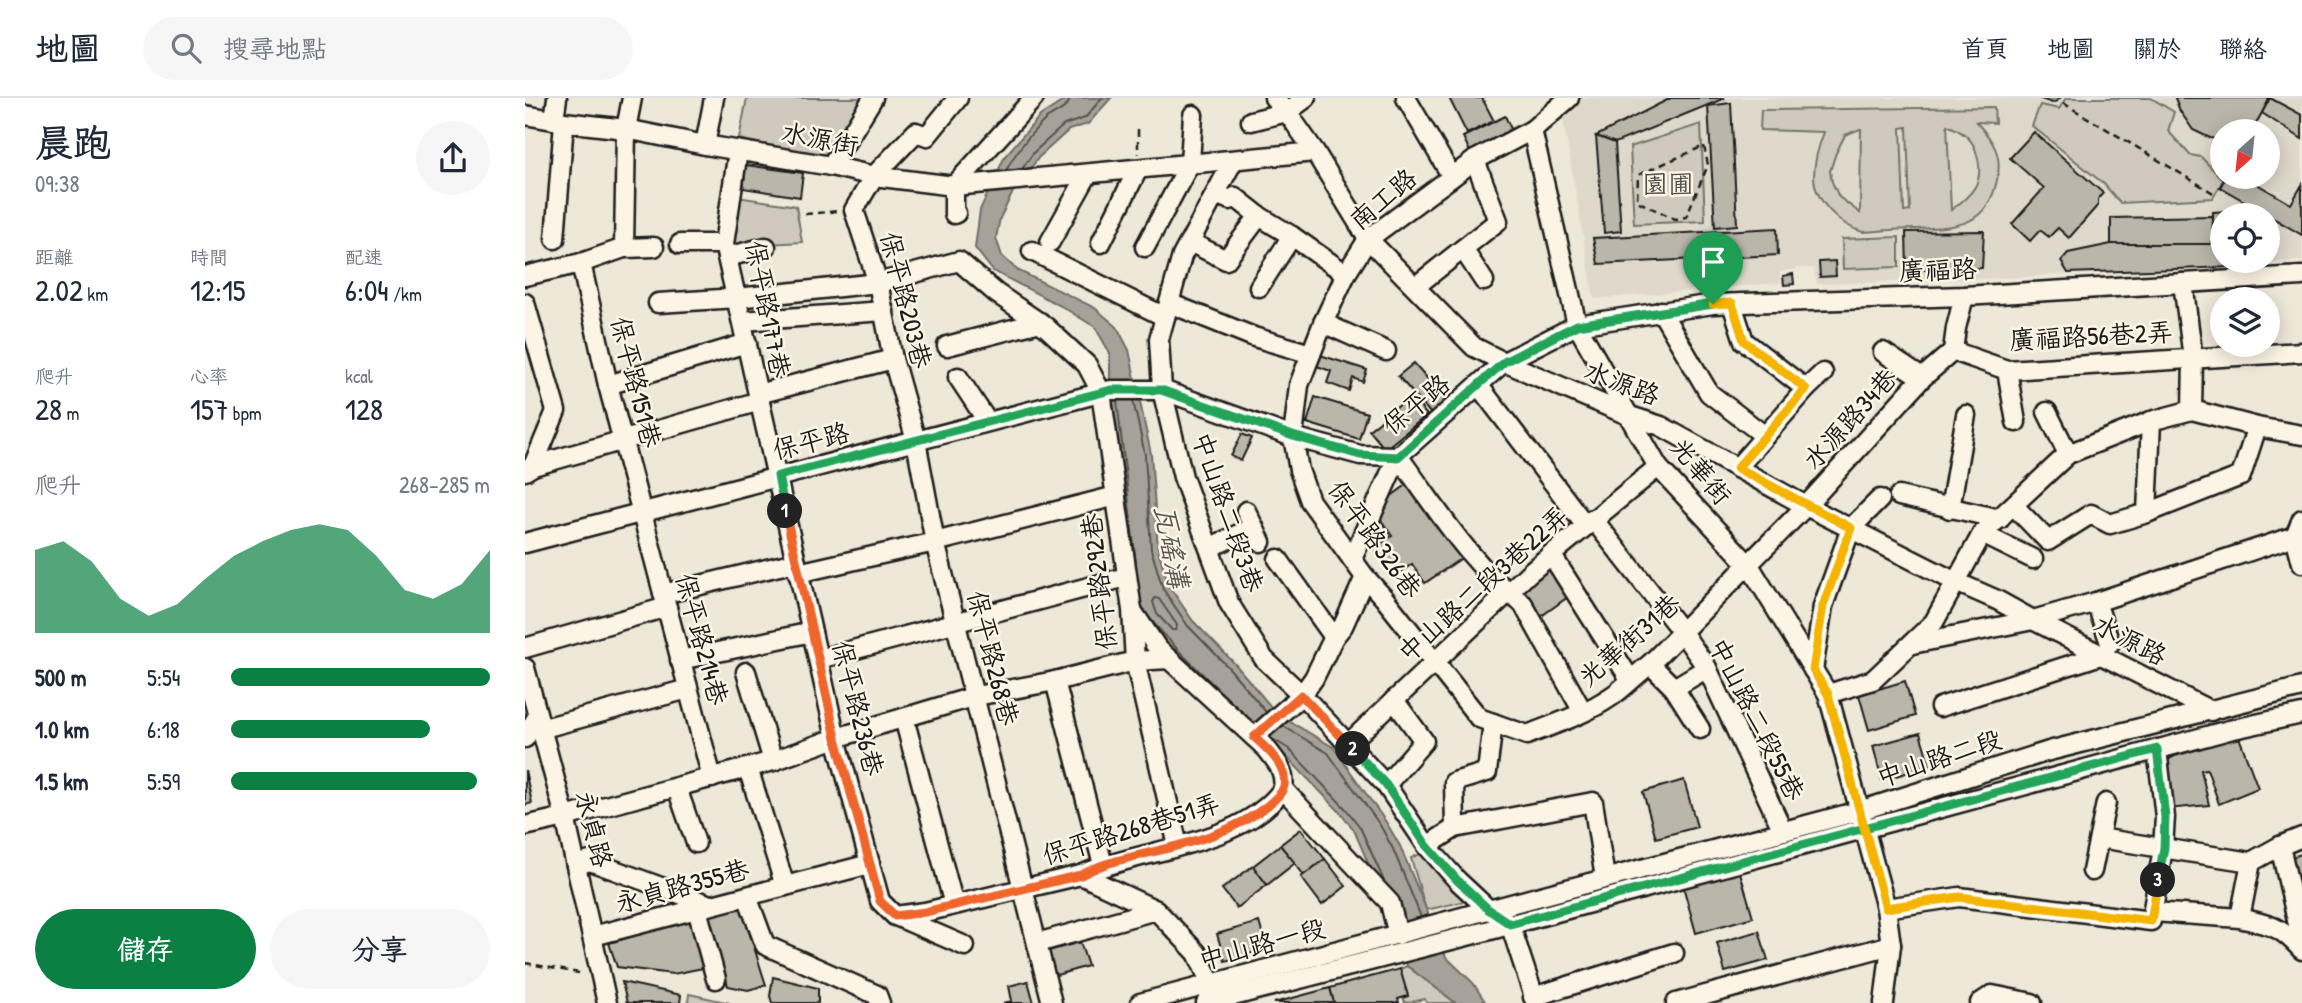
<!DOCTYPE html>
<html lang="zh-TW">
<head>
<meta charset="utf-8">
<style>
  body { margin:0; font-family:"Patrick Hand","LXGW WenKai TC",sans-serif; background:#f6f6f7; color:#1f2937; height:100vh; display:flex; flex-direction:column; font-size:26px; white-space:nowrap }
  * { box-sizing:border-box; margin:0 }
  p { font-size:23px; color:#747a83 }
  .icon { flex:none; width:38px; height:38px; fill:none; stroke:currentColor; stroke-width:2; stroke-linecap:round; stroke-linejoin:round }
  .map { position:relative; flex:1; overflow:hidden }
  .drawer { display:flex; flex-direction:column; background:#fff; width:525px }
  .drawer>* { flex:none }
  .needle { width:46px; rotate:207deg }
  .controls { position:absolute; left:1685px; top:21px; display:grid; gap:14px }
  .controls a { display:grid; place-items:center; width:70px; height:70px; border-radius:50%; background:#fff; box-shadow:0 4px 18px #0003; font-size:35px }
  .pin { position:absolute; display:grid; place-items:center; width:60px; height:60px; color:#fff; margin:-72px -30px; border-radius:50% 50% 50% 0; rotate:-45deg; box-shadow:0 0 7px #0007 }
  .pin .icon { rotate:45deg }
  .km { position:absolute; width:35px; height:35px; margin:-18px; border-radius:50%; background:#222; color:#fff; font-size:19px; line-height:35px; text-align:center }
  .round { display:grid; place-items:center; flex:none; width:74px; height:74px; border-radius:37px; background:#f6f6f7 }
  .overview { display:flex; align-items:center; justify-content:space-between; height:119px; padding:0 35px }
  h1 { font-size:38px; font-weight:600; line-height:52px }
  .figures { display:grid; grid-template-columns:repeat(3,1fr); gap:10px; height:119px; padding:7px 35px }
  .figures div { display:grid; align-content:center }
  .figures b { font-size:30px; font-weight:600 }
  .figures small { font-size:19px; font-weight:400 }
  .figures p { font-size:19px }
  .chart { height:196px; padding:14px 35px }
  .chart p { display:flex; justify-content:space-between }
  .chart svg { width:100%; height:126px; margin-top:7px; fill:#0b8043; opacity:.7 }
  .primary-button { display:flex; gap:14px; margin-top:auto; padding:14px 35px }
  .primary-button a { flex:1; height:80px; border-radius:42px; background:#0b8043; color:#fff; font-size:28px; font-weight:600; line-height:80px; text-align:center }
  .primary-button a+a { background:#f6f6f7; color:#1f2937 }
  ul { padding:0 35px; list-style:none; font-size:23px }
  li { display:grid; grid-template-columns:112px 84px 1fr; align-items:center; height:52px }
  li i { height:18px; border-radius:9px; background:#0b8043 }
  header { display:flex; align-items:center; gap:42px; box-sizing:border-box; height:98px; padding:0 35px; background:#fff; border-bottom:2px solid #e0e1e3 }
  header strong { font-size:33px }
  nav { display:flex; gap:38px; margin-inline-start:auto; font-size:24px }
  .search { width:490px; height:63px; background:#f6f6f7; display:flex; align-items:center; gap:18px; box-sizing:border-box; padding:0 24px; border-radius:38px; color:#747a83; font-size:26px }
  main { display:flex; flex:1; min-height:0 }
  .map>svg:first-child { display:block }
</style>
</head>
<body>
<header>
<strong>地圖</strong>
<div class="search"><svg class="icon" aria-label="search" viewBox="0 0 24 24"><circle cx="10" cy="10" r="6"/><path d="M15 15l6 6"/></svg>搜尋地點</div>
<nav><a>首頁</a><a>地圖</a><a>關於</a><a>聯絡</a></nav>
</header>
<main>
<section class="drawer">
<div class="overview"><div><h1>晨跑</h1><p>09:38</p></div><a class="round"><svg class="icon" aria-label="share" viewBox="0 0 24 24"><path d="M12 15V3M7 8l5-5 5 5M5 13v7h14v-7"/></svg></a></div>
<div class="figures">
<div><p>距離</p><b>2.02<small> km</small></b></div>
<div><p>時間</p><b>12:15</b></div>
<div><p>配速</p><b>6:04<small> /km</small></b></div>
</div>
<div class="figures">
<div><p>爬升</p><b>28<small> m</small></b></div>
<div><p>心率</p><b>157<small> bpm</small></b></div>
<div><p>kcal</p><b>128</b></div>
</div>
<div class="chart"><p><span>爬升</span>268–285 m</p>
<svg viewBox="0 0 160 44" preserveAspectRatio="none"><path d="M0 44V15L10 12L20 19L30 32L40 38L50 34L60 25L70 17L80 12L90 8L100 6L110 8L120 17L130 29L140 32L150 27L160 15V44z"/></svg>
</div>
<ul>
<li><b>500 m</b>5:54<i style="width:100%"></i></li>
<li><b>1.0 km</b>6:18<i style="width:77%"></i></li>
<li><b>1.5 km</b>5:59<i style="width:95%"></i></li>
</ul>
<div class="primary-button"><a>儲存</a><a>分享</a></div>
</section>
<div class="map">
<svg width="1777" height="905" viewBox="0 0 1777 905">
  <rect width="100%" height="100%" fill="#eee8d9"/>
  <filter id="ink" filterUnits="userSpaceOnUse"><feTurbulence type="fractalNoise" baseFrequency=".0143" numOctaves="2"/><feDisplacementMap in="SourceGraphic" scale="14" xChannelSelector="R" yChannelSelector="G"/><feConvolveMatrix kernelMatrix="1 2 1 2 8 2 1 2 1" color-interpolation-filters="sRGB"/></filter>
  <g filter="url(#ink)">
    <!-- built -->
    <path fill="#ded9cb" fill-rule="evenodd" d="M 1056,0 L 1777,0 L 1777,163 L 1476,180 L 1292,186 L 1289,170 L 1274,170 L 1255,174 L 1255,185 L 1069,201 L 1036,9 ZM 1698,33 L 1743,33 L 1743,79 L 1698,79 ZM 1698,117 L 1743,117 L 1743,163 L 1698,163 Z"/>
    <!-- green -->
    <g fill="#cfcabd" stroke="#76736c" stroke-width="2" fill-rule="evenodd">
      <polygon points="222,0 338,0 299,59 214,41"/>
      <polygon points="1541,0 1626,0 1649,14 1643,33 1665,57 1676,59 1698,82 1688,100 1595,105 1579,86 1507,28 1515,7 1534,11"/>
      <path d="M 1469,9 L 1470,25 L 1451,24 C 1468,42 1478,57 1472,82 C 1462,131 1428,129 1387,131 C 1371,131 1355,133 1338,134 C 1316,128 1289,103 1289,78 C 1289,63 1294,47 1299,34 L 1235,32 L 1236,12 ZM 1422,27 C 1438,34 1448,40 1452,57 C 1460,84 1447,97 1426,112 ZM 1382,29 L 1385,113 L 1379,114 L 1376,30 ZM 1335,31 L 1336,31 L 1335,115 L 1314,99 L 1307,84 L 1305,73 L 1311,55 L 1320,37 Z"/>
      <polygon points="1176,26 1180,123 1109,126 1105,49"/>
      <polygon points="212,99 271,108 277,144 204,148"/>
      <polygon points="1374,139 1374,169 1318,171 1317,141"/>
      <polygon points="900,754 945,802 901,812 886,760"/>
      <polygon points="882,868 931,905 902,905 900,901 880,905 878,899 883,898 875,871"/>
      <polygon points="164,896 205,905 163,905"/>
    </g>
    <!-- water -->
    <polygon fill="#a7a299" stroke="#6f6c67" stroke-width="2" points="543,0 586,0 563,26 544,32 514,59 488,94 475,120 471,140 477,158 492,172 570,210 592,229 604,252 626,356 633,451 644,488 668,523 710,566 752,616 808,649 861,724 875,748 921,859 948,885 961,905 931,905 882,868 865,827 854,790 829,732 816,715 759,656 735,642 649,558 618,524 607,493 585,313 585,255 570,229 536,208 468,173 450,150 455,112 480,58 515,18"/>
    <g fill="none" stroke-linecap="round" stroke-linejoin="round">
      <!-- shore -->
      <g stroke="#54524e" stroke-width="2">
        <polyline points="497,71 509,54 539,27 560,20 577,0"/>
        <path d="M 481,73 C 488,57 507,34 520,22 C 529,15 543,12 545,0"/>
        <polyline points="592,302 611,466"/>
        <polyline points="608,302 620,357 626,451 638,491 663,528 705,571 741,614"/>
        <polygon points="630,500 634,501 652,527 651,532 647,532 632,516 628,504"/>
        <polyline points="625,521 654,553 704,602"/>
        <polyline points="758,628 803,655 855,727 868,751 896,819"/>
        <polyline points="746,640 764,651 821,711 835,729 859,783"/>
      </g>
    </g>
    <!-- building -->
    <g fill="#bab6aa" stroke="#1c1c1c" stroke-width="2">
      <polygon points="924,0 957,0 969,23 942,36"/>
      <polygon points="1146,0 1200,0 1090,45 1071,38"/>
      <polygon points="1513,0 1535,0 1532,3 1527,5"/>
      <polygon points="1650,0 1745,0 1728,31 1725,33 1698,33 1698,42 1685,40 1668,32 1655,13"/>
      <polygon points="1745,0 1777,17 1777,41 1737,15"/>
      <polygon points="1206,5 1212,127 1190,129 1183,8"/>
      <polygon points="980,18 989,37 947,58 938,39"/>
      <polygon points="1509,34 1578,95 1573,101 1573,107 1544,140 1533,130 1524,139 1515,132 1505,143 1487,126 1519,90 1485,60"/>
      <polygon points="1071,38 1090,45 1096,133 1079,135"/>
      <polygon points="221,67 278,75 275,99 218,90"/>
      <polygon points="1701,79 1720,79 1766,106 1777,87 1777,137 1695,89"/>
      <polygon points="1705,113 1710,117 1698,117 1698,163 1716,163 1705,169 1543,175 1536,163 1543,155 1586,146 1687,146 1688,114"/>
      <polygon points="1688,118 1687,146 1586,146 1586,120"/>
      <polygon points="1252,130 1253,157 1073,166 1068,140"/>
      <polygon points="1459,133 1457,170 1382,172 1381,134"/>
      <polygon points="1310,163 1311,178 1295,179 1294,164"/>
      <polygon points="1268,176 1269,186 1259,187 1258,178"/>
      <polygon points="795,257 842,272 838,284 828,280 824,293 802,285 806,273 792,268"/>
      <polygon points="889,265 923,304 907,317 873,278"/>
      <polygon points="886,298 902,317 860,351 844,332"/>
      <polygon points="790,299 842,315 834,341 782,325"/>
      <polygon points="717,336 727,340 716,363 706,358"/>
      <polygon points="883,386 938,459 900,485 887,466 869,479 849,450 867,438 852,416 865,399"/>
      <polygon points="1026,467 1047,496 1015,519 994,491"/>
      <polygon points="1380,583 1390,618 1344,632 1334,597"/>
      <polygon points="1395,635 1405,668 1357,682 1348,648"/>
      <polygon points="1714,639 1733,690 1694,706 1682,671 1676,672 1684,707 1642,711 1641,663 1650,658"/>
      <polygon points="0,672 7,705 0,707"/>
      <polygon points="1159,682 1172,729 1131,740 1118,694"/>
      <polygon points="776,731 800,761 779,777 755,747"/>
      <polygon points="755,747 770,765 742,787 728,768"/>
      <polygon points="1777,756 1777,818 1758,761"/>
      <polygon points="800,761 821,788 797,807 776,779"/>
      <polygon points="728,768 742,787 712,810 697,791"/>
      <polygon points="1214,771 1228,819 1171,835 1158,788"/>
      <polygon points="215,805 241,887 223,892 203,888 182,813"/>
      <polygon points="165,822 178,870 148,876 92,869 84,845"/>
      <polygon points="734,824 742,851 700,863 692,836"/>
      <polygon points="1234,833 1243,862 1200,874 1192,845"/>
      <polygon points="555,844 563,868 528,878 520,854"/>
      <polygon points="875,871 883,898 873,901 874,905 809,905 805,890"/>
      <polygon points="248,879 293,890 293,905 247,905 245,898"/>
      <polygon points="503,883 509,905 478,905 487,903 484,888"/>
      <polygon points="97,884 156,897 155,905 102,905"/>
      <polygon points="805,890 809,905 749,905"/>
    </g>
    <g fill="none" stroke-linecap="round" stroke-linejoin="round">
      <!-- minor casing -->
      <g stroke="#1c1c1c" stroke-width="23">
        <g id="minor">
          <polyline points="433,0 402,38 391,34 349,78 329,112 353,185 368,261 391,343 410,444 527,905"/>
          <polyline points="781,0 762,14 790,54"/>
          <polyline points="881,0 927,79"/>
          <path d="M 1044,0 L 1007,32 L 950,62 L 843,141 L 821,176 L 798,225 L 774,287 L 768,339 L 774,372 L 785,403 L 840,479 L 859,500 L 954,620 L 1002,637 C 1030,626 1061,616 1087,598 C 1099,590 1112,576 1125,566 L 1281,408 L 1397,280 L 1428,253 L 1431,230 L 1439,198"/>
          <polyline points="0,17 39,24 101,31 180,47 306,68 349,78 429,88 790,54 843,141 949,249 979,264 1105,318 1136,328 1281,408 1431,484 1472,502 1508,522 1686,613"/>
          <polyline points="29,22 32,0"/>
          <polyline points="726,23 762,14 749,0"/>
          <polyline points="1007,32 1052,227 1133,369 1224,467 1303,596 1361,810 1366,847 1359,905"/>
          <polyline points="180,47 189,0"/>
          <path d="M 213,53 L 199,146 L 311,640 L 355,803 L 370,818 L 400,814 L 556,777 C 617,750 716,749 758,691"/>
          <polyline points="708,63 657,158 634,241 637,292 658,379 704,505 739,561 777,597 861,687 902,748 932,782 963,811 985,826 1011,905"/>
          <polyline points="306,68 348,0"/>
          <polyline points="691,96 705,102 710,99 734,118"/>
          <polyline points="431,115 429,116 429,88 509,0"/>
          <polyline points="30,141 39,24"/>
          <polyline points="525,144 563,76"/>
          <polyline points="665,144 701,162 734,118 767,138 821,176"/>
          <polyline points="576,145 613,71"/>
          <polyline points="155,146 199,146"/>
          <polyline points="620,149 665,65 668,17"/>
          <polyline points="99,150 101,31 107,0"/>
          <polyline points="938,151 959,183"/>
          <polyline points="507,153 640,219"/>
          <polyline points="202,159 241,149"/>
          <polyline points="56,165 83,287 187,680"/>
          <polyline points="0,178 56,165 99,150 129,149"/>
          <polyline points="1658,185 1668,260 1667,312"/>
          <polyline points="891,188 973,123 950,62"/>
          <polyline points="734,189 767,138"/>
          <polyline points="0,205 31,313 8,368"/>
          <polyline points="133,205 212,200 353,185 434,163 471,195 521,229 562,267 576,294 607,512 610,563 653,748"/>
          <polyline points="644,205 729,239 786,256"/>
          <polyline points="1207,206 1219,243 1281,291 1212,370"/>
          <polyline points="1136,213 1184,295 1240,338"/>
          <polyline points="217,223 359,213"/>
          <polyline points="798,225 861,253"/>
          <polyline points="422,248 515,224"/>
          <polyline points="1428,253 1482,272 1777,254"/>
          <polyline points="1358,254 1397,280"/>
          <polyline points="1482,272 1491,324"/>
          <polyline points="433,279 462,323"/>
          <polyline points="83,287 222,245"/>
          <polyline points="954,288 1061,428"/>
          <polyline points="1281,291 1298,275"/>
          <polyline points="233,296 368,261"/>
          <polyline points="1522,314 1543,356"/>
          <polyline points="0,373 8,368 235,303"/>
          <polyline points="1374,398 1475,421"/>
          <polyline points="1489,408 1523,443 1566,416 1585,426 1622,415 1716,378 1732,329"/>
          <polyline points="1425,411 1441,317"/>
          <polyline points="721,413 736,444"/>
          <polyline points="1622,415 1626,323"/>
          <polyline points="1068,421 1157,534 1182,570 1258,733"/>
          <polyline points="1777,421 1770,438 1777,465"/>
          <polyline points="1457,436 1508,461"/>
          <polyline points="0,445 586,292 637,292 768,339 835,357 873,358 979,264 1052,227 1188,206 1439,198 1777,178"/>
          <polyline points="684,450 729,429"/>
          <polyline points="1026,456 1105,581"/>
          <polyline points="753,461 809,539"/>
          <path d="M 827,461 L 873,358 C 911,409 946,468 998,506 L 1058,614"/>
          <polyline points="273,475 410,444 591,398"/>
          <polyline points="138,496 271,464"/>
          <polyline points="1571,504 1585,545"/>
          <path d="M 608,514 L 633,551 L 741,650 C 751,663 761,673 758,691 L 865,805 L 873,837"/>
          <polyline points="1387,546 1508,522 1571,504 1770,438"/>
          <polyline points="0,550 142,509"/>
          <polyline points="294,561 601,479"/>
          <polyline points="155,562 287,534"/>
          <polyline points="1125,566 1149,590 1175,631"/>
          <polyline points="0,570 40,719 82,905"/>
          <polyline points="1288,572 1298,508 1326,430 1355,401"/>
          <polyline points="221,574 248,663"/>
          <polyline points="530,583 578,767"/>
          <polyline points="1149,590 1182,570"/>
          <polyline points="1303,596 1348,582 1409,524 1457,436 1543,356 1626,323 1667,312 1732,329 1777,337"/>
          <polyline points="1415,609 1576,557"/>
          <polyline points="379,620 429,807"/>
          <polyline points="15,631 163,591"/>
          <polyline points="729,639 777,597 789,580 809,539 818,528 840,479"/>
          <polyline points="0,640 12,619"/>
          <polyline points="823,646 1005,474 1133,369"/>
          <polyline points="223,670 260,788"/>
          <polyline points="861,687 899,643 869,602"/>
          <polyline points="152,690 171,745"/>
          <polyline points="0,728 40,719 248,663 311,640 451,598 530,583 610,563 644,561"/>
          <polyline points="930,730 929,684 962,674 968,625"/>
          <polyline points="1574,740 1726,764"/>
          <polyline points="902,748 930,730 1068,704 1080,780"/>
          <polyline points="1755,748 1777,844"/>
          <polyline points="51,767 65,763 185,807"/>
          <polyline points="1567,773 1581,705"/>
          <polyline points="556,777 631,812 672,855 686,886"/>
          <polyline points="222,798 240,847 352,897 355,905"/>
          <polyline points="1361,810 1434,799 1626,823 1638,750 1640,719 1632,651"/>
          <polyline points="172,811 191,881"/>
          <polyline points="1628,814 1715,820 1726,764 1755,748 1777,739"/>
          <polyline points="373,819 440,848"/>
          <path d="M 1715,820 C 1747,828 1754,827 1777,852"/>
          <polyline points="68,838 345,766"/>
          <polyline points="512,845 631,812"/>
          <polyline points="1008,899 1149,855"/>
          <polyline points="615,905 1334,713 1524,653 1777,589"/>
          <polyline points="681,905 969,831 1704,632 1777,616"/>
          <polyline points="1151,905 1366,847"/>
          <polyline points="1455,905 1467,897 1507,905"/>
        </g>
      </g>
      <!-- path -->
      <g stroke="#1c1c1c" stroke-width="2.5" stroke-dasharray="7 5" stroke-linecap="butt">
        <polyline points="1538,5 1690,96"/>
        <polyline points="613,31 613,56"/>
        <polygon points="1179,48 1183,67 1161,119 1150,121 1112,103 1113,77"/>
        <polyline points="280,116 315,113"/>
        <polyline points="0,865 59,876"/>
      </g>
      <!-- minor -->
      <use href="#minor" stroke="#fcf5e5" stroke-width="18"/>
    </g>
  </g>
  <g fill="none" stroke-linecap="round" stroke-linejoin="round" filter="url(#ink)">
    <!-- split-1 casing -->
    <g stroke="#fff" stroke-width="14">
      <polyline id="split-1" points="260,413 253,378 586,292 636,292 768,338 835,357 873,359 979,264 1052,227 1188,206"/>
    </g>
    <!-- split-2 casing -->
    <g stroke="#fff" stroke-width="14">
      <path id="split-2" d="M 260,413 L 311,640 L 355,803 L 370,818 L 400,814 L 556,777 C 564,773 572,769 581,766 C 635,750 696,744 742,708 C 748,702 757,697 759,688 C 763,668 742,651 729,639 L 776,597 L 828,651"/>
    </g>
    <!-- split-3 casing -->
    <g stroke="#fff" stroke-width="14">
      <polyline id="split-3" points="828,651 861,687 902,748 932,782 963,811 985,826 1632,651 1640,719 1639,750 1633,782"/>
    </g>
    <!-- split-4 casing -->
    <g stroke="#fff" stroke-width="14">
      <polyline id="split-4" points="1188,206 1207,205 1219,243 1281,291 1212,370 1326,430 1298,508 1288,572 1303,596 1361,810 1434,799 1626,823 1633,782"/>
    </g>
    <!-- split-1 -->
    <use href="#split-1" stroke="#22a559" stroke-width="9"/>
    <!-- split-2 -->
    <use href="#split-2" stroke="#f0652b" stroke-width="9"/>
    <!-- split-3 -->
    <use href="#split-3" stroke="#22a559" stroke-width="9"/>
    <!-- split-4 -->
    <use href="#split-4" stroke="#f5b400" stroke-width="9"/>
  </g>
  <g text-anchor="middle" stroke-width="5" stroke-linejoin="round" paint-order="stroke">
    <!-- street labels -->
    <g font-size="26" fill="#1c1c1c" stroke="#fcf5e5">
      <text transform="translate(295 41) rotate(11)" y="9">水源街</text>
      <text transform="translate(858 101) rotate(-40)" y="9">南工路</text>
      <text transform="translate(1413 172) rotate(-2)" y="9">廣福路</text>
      <text transform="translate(381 202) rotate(76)" y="9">保平路203巷</text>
      <text transform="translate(243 211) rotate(79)" y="9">保平路177巷</text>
      <text transform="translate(1566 238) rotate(-3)" y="9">廣福路56巷2弄</text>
      <text transform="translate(111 284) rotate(76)" y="9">保平路151巷</text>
      <text transform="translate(1097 285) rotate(21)" y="9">水源路</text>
      <text transform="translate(891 306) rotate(-39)" y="9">保平路</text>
      <text transform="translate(1325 321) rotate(-48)" y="9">水源路34巷</text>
      <text transform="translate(286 343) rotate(-14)" y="9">保平路</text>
      <text transform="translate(1176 373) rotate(50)" y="9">光華街</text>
      <text transform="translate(703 414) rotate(71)" y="9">中山路二段3巷</text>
      <text transform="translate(850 441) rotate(54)" y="9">保平路326巷</text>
      <text transform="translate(574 484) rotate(-97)" y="9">保平路292巷</text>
      <text transform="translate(958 486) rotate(-42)" y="9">中山路二段3巷22弄</text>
      <text transform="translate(177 541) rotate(75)" y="9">保平路214巷</text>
      <text transform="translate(1104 542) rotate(-41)" y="9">光華街31巷</text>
      <text transform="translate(1605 542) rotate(27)" y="9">水源路</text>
      <text transform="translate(468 560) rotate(76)" y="9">保平路268巷</text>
      <text transform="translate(333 610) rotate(76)" y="9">保平路236巷</text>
      <text transform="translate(1232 621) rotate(63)" y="9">中山路二段55巷</text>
      <text transform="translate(1414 660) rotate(-18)" y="9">中山路二段</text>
      <text transform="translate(69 731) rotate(76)" y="9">永貞路</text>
      <text transform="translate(606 731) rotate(-17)" y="9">保平路268巷51弄</text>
      <text transform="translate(157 788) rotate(-15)" y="9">永貞路355巷</text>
      <text transform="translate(737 846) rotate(-15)" y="9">中山路一段</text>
    </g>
    <!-- park labels -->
    <g font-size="26" fill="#52504c" stroke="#fcf5e5">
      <text x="1143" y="95">園圃</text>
    </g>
    <!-- water labels -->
    <g font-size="28" font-style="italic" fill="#5b5854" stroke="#fcf5e5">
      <text transform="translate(647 448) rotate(79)" y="10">瓦磘溝</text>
    </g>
  </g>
</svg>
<div class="controls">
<a><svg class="needle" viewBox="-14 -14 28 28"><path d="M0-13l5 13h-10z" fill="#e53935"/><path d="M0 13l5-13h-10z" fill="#747a83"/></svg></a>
<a><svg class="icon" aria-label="locate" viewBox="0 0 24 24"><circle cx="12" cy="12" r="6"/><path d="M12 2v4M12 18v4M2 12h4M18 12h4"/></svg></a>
<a><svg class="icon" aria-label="layers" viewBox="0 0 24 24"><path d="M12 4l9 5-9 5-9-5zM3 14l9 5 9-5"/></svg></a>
</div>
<div class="pin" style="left:1188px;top:206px;background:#1e9e55"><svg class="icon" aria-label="arrive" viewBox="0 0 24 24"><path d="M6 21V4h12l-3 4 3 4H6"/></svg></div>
<b class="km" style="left:260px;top:413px">1</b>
<b class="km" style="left:828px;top:651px">2</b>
<b class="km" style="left:1633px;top:782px">3</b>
</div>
</main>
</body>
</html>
